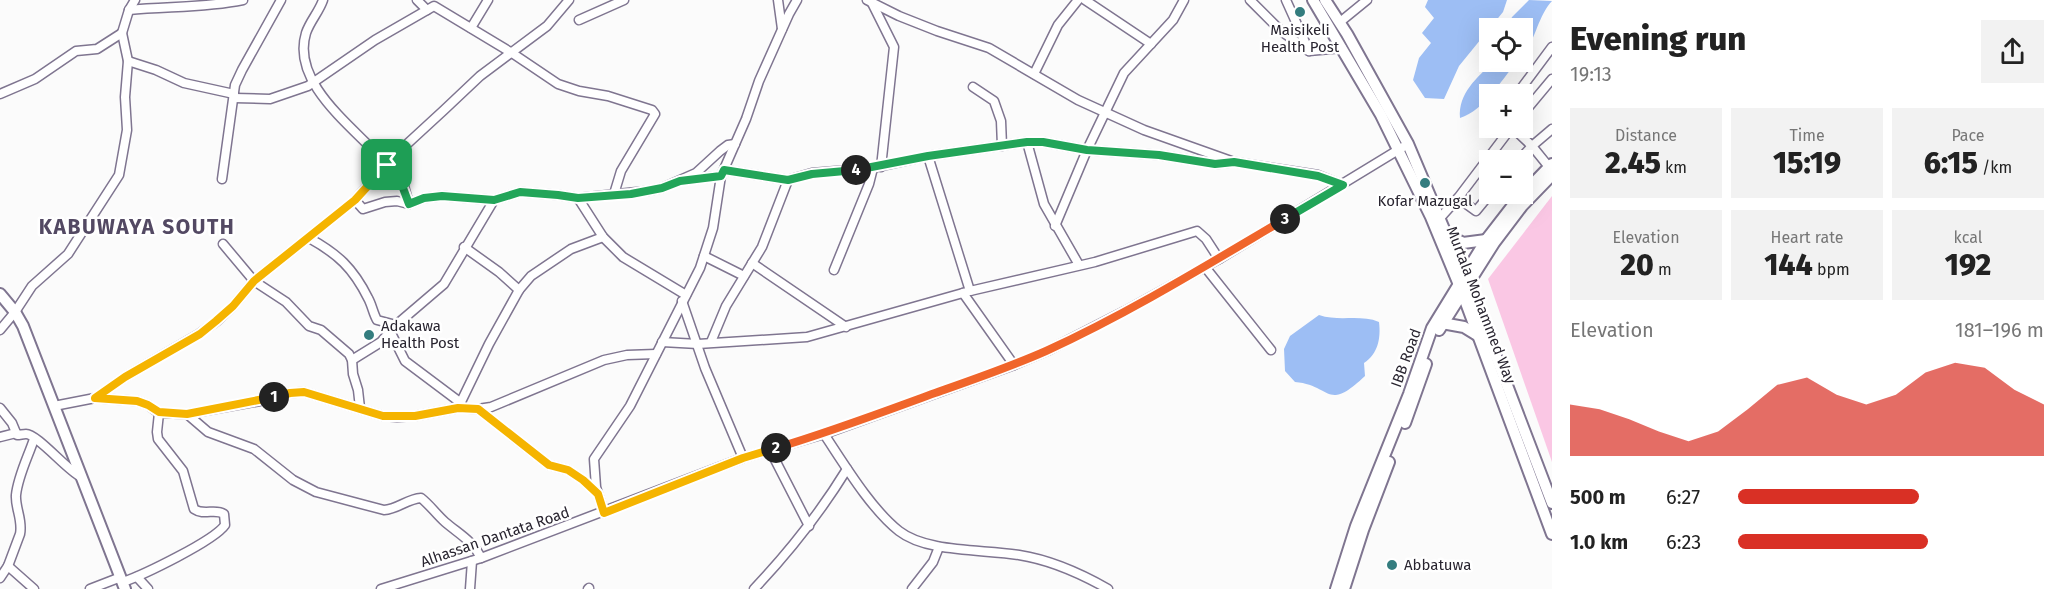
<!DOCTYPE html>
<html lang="en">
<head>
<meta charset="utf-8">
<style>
  body { margin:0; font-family:"Fira Sans",sans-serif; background:#f2f2f2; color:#222; height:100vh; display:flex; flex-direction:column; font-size:22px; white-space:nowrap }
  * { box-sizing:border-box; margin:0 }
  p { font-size:20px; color:#767676 }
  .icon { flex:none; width:33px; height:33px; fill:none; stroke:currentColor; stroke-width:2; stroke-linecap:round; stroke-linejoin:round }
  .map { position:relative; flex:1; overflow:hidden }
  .side { display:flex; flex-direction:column; background:#fff; width:510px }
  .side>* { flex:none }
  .buttons { position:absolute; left:1479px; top:18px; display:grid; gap:12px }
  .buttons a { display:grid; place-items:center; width:54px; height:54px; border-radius:0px; background:#fff; box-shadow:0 6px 24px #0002; font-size:30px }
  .pin { position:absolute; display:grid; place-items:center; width:51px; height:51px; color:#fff; margin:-26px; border-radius:12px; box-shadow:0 3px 9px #0006 }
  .km { position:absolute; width:30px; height:30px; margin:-15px; border-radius:50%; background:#222; color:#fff; font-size:16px; line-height:30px; text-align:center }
  .round { display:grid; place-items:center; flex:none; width:63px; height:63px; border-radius:0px; background:#f2f2f2 }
  .head { display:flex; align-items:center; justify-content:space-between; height:102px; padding:0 18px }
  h1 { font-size:33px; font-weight:800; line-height:45px }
  .figures { display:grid; grid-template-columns:repeat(3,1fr); gap:9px; height:102px; padding:6px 18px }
  .figures div { display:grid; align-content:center; border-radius:0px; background:#f2f2f2; text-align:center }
  .figures b { font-size:30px; font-weight:800 }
  .figures small { font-size:16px; font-weight:400 }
  .figures p { font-size:16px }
  .chart { height:168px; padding:12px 18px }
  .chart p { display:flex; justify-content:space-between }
  .chart svg { width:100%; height:108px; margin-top:6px; fill:#d93025; opacity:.7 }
  ul { padding:0 18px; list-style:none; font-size:20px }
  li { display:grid; grid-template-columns:96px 72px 1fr; align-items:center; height:45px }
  li i { height:15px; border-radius:8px; background:#d93025 }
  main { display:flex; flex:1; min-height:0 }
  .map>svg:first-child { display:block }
</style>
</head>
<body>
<main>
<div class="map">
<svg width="1552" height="589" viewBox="0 0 1552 589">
  <rect width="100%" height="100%" fill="#fbfbfb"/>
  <!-- green -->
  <polygon fill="#fac7e4" points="1552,196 1552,462 1488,279"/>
  <!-- water -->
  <g fill="#9dbef4">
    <polygon points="1428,0 1507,0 1503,12 1459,66 1444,99 1425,98 1413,80 1419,58 1431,43 1422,33 1434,18 1425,7"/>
    <path d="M 1529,0 L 1552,1 C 1538,16 1536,39 1523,55 L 1522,28 L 1508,28 L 1512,17 Z"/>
    <path d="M 1493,62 L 1517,62 C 1500,81 1485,110 1460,118 C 1458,93 1477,78 1493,62 Z"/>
    <path d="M 1319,315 C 1339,322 1360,314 1379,322 C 1381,338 1378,354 1364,363 L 1365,376 C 1326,413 1332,385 1295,382 L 1285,371 L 1284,349 L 1290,336 Z"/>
  </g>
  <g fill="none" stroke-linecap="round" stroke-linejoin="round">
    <!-- minor casing -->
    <g stroke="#7f7590" stroke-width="11">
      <g id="minor">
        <path d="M 323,0 C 319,12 310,21 306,33 C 290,85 358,130 387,165"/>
        <polyline points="417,0 427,10"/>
        <polyline points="778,0 782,29"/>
        <polyline points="867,0 899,16 937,31 989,48 1078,100 1144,130 1234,162 1318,175 1343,185"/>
        <polyline points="1085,0 1151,44"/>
        <polyline points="1250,0 1281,31 1309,51 1342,48"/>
        <polyline points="1286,0 1309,51"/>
        <polyline points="872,3 894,47 881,167"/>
        <path d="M 129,10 C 167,6 205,8 243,0"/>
        <polyline points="579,20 624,0"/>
        <polyline points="1340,22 1367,0"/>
        <polyline points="471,28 488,0"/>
        <polyline points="128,61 156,70 184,83 234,94"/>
        <polyline points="1034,74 1058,25 1078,0"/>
        <polyline points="973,87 994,101 1001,121 1002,146"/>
        <polyline points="0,94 35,79 76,51 97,49 122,33"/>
        <polyline points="1517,94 1552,47"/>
        <polyline points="234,98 270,99 308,86 375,40 434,6 512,53 558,84 579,91 608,96 652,110 655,114 621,171 614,194"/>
        <polyline points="1522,115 1552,79"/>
        <polyline points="1498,128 1504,135"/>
        <polyline points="1513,128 1532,146 1549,167"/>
        <polyline points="1027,142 1044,204 1079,265"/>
        <polyline points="928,156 970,291"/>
        <polyline points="1519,160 1532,146 1552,129"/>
        <polyline points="388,163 404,186 409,204"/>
        <polyline points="724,170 788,180 812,173 873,168 928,156 1027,142 1043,142 1087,150 1159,155 1216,164 1234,162"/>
        <polyline points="222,179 235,85 242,70 281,0"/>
        <polyline points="686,180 721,176"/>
        <polyline points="578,198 603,237 623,257 686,295"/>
        <polyline points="1458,198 1476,211 1490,194"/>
        <polyline points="355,200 363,209 385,202 397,201 409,204 424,198 442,196 494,200 520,192 558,195 578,198 647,191 662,188 696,173 720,151 728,145 735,144"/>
        <polyline points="1440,218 1458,198 1511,128"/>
        <polyline points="1055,226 1087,150 1124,73 1173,20 1184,0"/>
        <path d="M 309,238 C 338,254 353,268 368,298 C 372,305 373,313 377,320 L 396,325"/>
        <polyline points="223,244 254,281 286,302 309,326 321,330 349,354 352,360 353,374 358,390 360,408"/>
        <polyline points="464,247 499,272 519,290"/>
        <polyline points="704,256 744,276"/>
        <polyline points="752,263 846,327"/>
        <polyline points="1205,267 1271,350"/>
        <polyline points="834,270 869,184 873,168"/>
        <polyline points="963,293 1014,365"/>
        <polyline points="682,301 705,368 743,458"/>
        <polyline points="0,330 15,312 32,286 68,254 119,175 127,130 125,97 128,61 122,33 129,10 135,0"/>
        <polyline points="390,331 405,361 461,403"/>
        <polyline points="662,342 698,344 807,337 970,291 1095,262 1197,231 1206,239 1219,259"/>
        <polyline points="711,342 726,306 762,247 788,180"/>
        <polyline points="352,360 381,342 396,325 444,284 494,200"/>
        <polyline points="95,398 137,401 148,405 159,413 187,414 260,401 290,393 304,392 383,416 397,417 415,416 458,408 478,409 491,407 604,360 627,355 656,354"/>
        <polyline points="54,406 95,398 125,377 199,334 217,321 233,306 254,281 355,200 394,156 444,110 480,76 547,26 569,0"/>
        <path d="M 0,408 L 12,423 L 17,435 C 20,435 23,434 26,434 C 37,434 67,470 81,477"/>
        <polyline points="458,408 489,344 519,290 531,276 571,249 603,237"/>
        <polyline points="478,409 549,465 568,470 583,480 597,493"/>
        <path d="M 187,414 L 208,432 L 254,449 L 293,480 L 316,492 L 384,510 C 398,509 407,499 421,498 C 430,505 436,514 445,522 C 459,534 473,541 481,558"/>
        <path d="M 824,434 C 844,464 871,509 899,531 C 927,553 984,549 1019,555 C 1051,560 1080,573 1108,589"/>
        <polyline points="0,437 16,433"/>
        <polyline points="770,450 809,526"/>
        <polyline points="604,513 596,487 594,459 630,406 700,268 713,228 721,176 746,119 759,81 789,14 797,0"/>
        <polyline points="8,566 34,589"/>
        <polyline points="137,577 148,589"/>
        <path d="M 0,578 L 8,566 L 20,534 C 23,520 15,508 16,495 C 18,476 28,457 34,439"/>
        <path d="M 123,582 C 143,575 214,541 225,525 L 224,514 C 215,508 204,516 194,509 L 183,471 L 158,439 L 157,432 L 159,413"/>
        <polyline points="90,589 121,577"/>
        <polyline points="381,589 481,558 743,458 824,434 1014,365 1047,351 1125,311 1219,259 1403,147"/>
        <polyline points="470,589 472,561"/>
        <polyline points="588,589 589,588"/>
        <path d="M 754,589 C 790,551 820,513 847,469"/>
        <polyline points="912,589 933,562 939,547"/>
      </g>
    </g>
    <!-- major casing -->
    <g stroke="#7f7590" stroke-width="14">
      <g id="major">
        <polyline points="1313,0 1381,115 1431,217 1462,292 1552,534"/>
        <polyline points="1325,0 1347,34 1408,144 1479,312 1552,503"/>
        <polyline points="1446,234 1463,243 1486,240"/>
        <polyline points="0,294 15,312 23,326 125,589"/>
        <polyline points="1442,323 1464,327 1477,335"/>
        <polyline points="1439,330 1494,243 1522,206 1552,175"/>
        <polyline points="1405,423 1426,364"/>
        <polyline points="1336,589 1356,526 1409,394 1432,328 1486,240 1517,200 1552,164"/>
        <polyline points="1344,589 1363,530 1389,462"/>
      </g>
    </g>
    <!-- minor -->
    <use href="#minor" stroke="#fff" stroke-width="8"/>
    <!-- major -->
    <use href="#major" stroke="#fff" stroke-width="10"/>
  </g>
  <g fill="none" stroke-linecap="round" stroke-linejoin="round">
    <!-- split-1 casing -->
    <g stroke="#fff" stroke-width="12">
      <polyline id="split-1" points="274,397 187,414 159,412 148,405 137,401 95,398 125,377 200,334 216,321 233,306 254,281 355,200 387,165"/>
    </g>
    <!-- split-2 casing -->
    <g stroke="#fff" stroke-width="12">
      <polyline id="split-2" points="274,397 290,393 304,392 383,416 415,416 458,408 478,409 549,465 568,470 583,480 598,494 604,513 743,458 776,448"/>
    </g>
    <!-- split-3 casing -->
    <g stroke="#fff" stroke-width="12">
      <path id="split-3" d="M 776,448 C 830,432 883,412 935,393 C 972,380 1010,367 1046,351 C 1129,313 1207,265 1285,219"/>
    </g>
    <!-- split-4 casing -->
    <g stroke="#fff" stroke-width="12">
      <polyline id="split-4" points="856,170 928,156 1027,142 1043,142 1087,150 1159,155 1215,164 1234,162 1318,176 1343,185 1285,219"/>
    </g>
    <!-- split-5 casing -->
    <g stroke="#fff" stroke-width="12">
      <polyline id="split-5" points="387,165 388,163 400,180 409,204 424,198 442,196 494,200 520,192 558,195 578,198 631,194 662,188 680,181 721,176 724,170 788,180 812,174 856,170"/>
    </g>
    <!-- split-1 -->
    <use href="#split-1" stroke="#f5b400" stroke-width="8"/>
    <!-- split-2 -->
    <use href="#split-2" stroke="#f5b400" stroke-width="8"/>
    <!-- split-3 -->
    <use href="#split-3" stroke="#f0652b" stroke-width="8"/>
    <!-- split-4 -->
    <use href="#split-4" stroke="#22a559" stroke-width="8"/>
    <!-- split-5 -->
    <use href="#split-5" stroke="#22a559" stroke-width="8"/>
  </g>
  <!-- markers -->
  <g fill="#347d7f" stroke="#fff" stroke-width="2">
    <circle cx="1300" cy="12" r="6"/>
    <circle cx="1425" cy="183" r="6"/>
    <circle cx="369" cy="335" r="6"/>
    <circle cx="1392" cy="565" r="6"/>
  </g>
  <g text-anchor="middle" stroke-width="5" stroke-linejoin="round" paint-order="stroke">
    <!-- poi labels -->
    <g font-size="15" fill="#292530" stroke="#fff">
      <text x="1300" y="35">Maisikeli<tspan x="1300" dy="17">Health Post</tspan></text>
      <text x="1425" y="206">Kofar Mazugal</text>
      <text x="381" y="331" text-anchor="start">Adakawa<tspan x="381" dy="17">Health Post</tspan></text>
      <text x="1404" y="570" text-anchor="start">Abbatuwa</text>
    </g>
    <!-- street labels -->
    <g font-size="15" fill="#292530" stroke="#fff">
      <text transform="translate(1481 305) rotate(69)" y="5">Murtala Mohammed Way</text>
      <text transform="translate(1406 358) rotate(-70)" y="5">IBB Road</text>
      <text transform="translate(495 537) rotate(-19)" y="5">Alhassan Dantata Road</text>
    </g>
    <!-- district labels -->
    <g font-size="21" font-weight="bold" letter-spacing="1.5" fill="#534963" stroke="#fff">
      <text x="137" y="234">KABUWAYA SOUTH</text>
    </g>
  </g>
</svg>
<div class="buttons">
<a><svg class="icon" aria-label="locate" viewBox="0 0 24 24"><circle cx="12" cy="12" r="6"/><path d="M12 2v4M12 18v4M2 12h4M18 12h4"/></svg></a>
<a>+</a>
<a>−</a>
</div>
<div class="pin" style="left:387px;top:165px;background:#1e9e55"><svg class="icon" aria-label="arrive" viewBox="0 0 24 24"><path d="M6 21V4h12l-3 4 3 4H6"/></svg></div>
<b class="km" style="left:274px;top:397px">1</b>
<b class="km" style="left:776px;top:448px">2</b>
<b class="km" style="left:1285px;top:219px">3</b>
<b class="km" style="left:856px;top:170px">4</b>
</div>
<section class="side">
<div class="head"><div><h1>Evening run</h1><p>19:13</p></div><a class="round"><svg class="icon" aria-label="share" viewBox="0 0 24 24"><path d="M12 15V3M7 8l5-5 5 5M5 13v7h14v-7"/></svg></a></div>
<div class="figures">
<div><p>Distance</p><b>2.45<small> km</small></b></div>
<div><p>Time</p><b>15:19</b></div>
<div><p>Pace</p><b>6:15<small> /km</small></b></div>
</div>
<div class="figures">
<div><p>Elevation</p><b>20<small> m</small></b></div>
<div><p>Heart rate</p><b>144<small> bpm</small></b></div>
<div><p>kcal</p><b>192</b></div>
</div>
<div class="chart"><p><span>Elevation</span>181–196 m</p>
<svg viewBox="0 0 160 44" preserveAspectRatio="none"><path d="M0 44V23L10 25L20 29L30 34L40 38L50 34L60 25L70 15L80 12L90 19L100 23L110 19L120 10L130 6L140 8L150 17L160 23V44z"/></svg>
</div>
<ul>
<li><b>500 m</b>6:27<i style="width:59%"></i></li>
<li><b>1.0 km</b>6:23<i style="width:62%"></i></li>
</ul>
</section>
</main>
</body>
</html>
